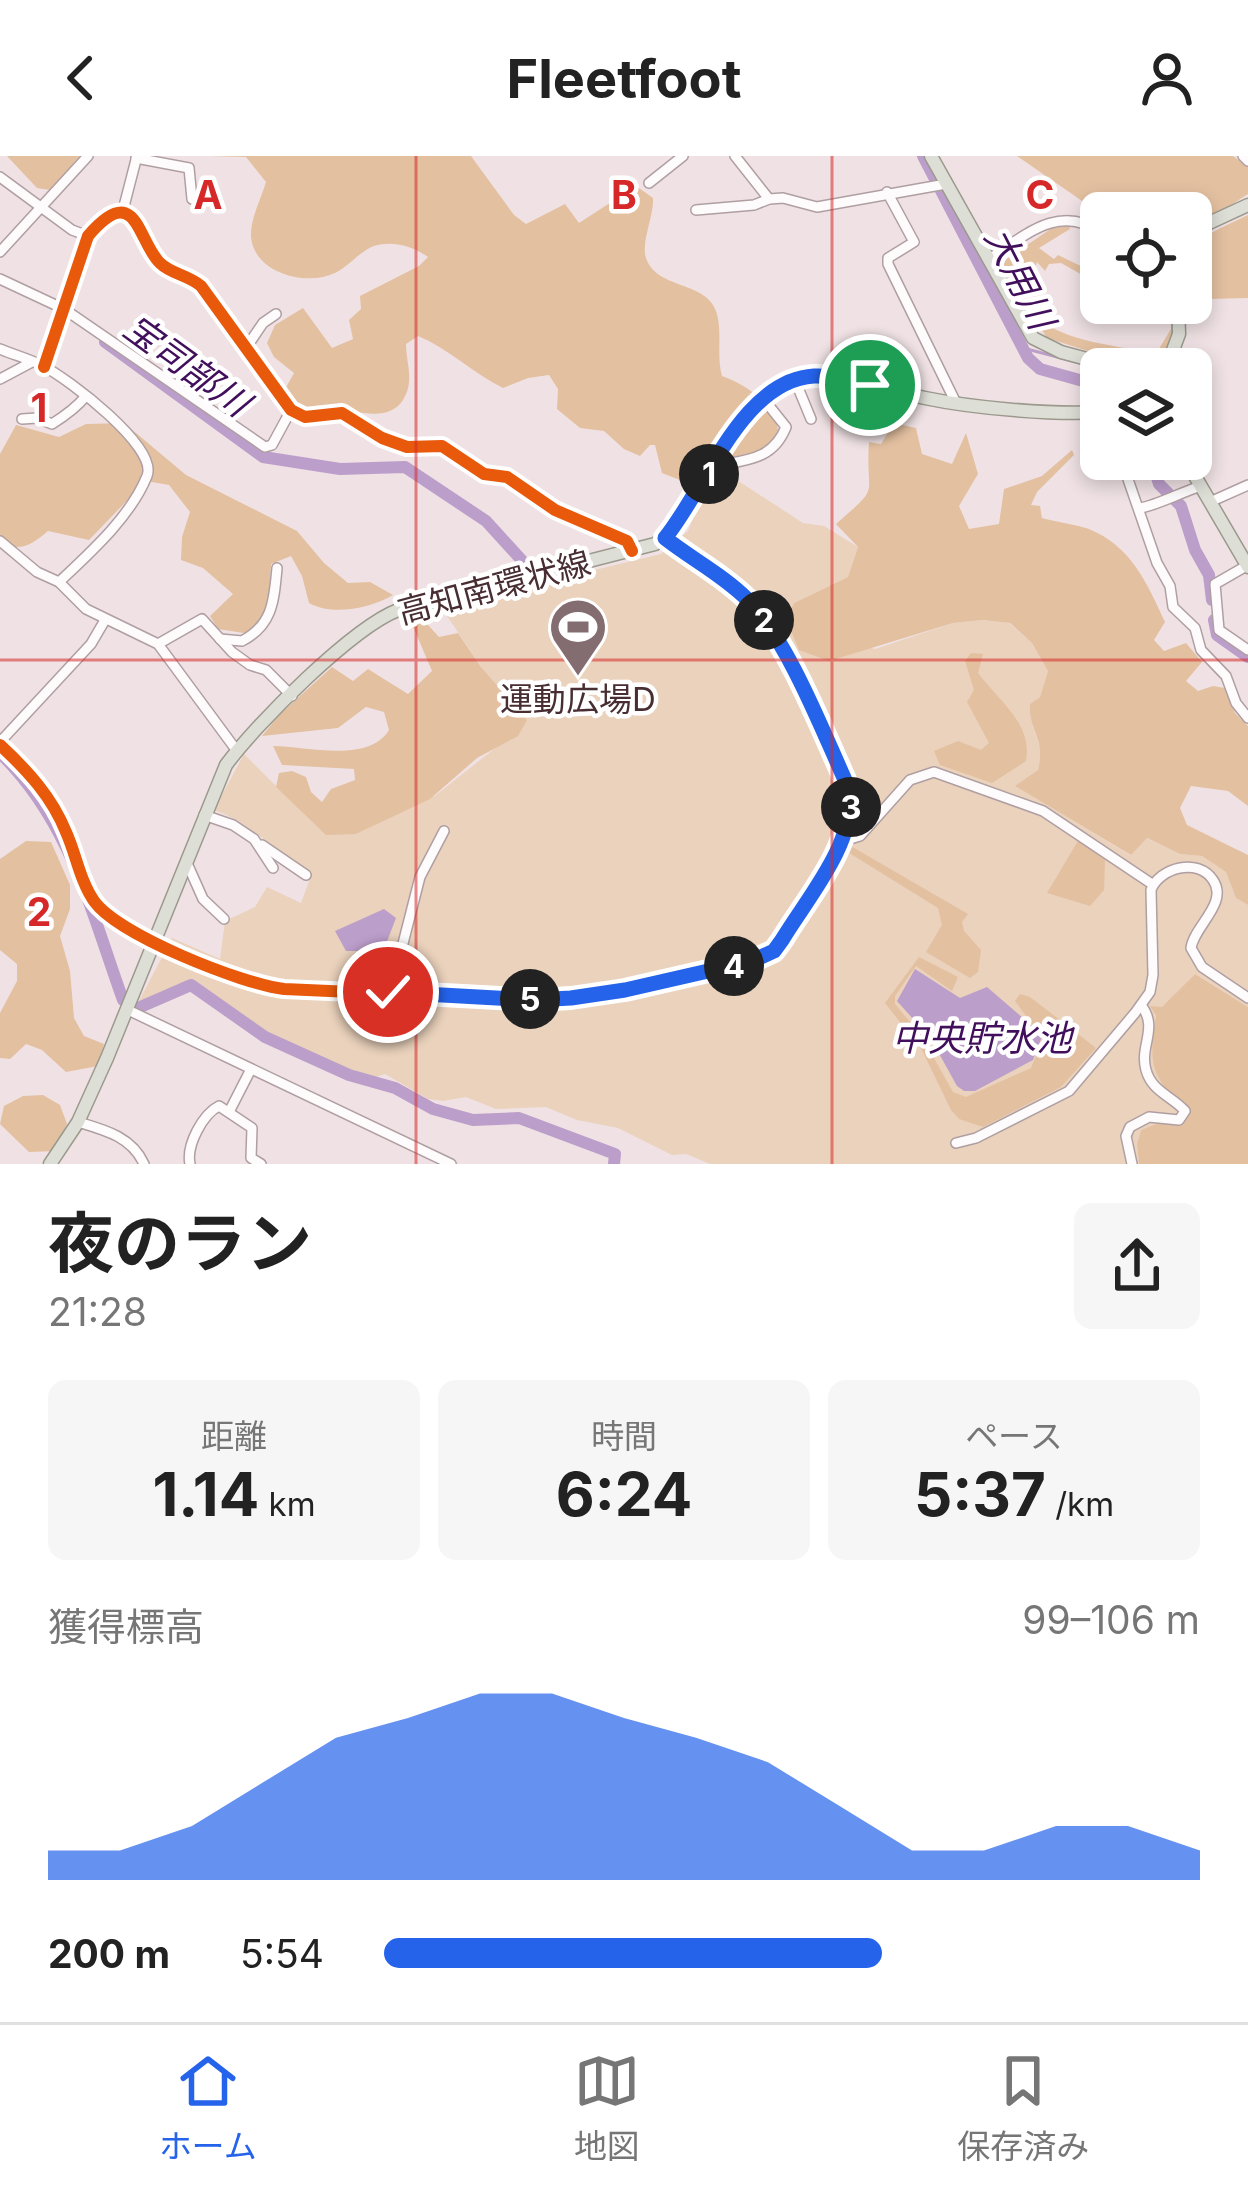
<!DOCTYPE html>
<html lang="ja">
<head>
<meta charset="utf-8">
<style>
  body { margin:0; font-family:Inter,"Noto Sans JP",sans-serif; background:#f6f6f6; color:#222; height:100vh; display:flex; flex-direction:column; font-size:45px; white-space:nowrap }
  * { box-sizing:border-box; margin:0 }
  p { font-size:39px; color:#767676 }
  .icon { flex:none; width:66px; height:66px; fill:none; stroke:currentColor; stroke-width:2; stroke-linecap:round; stroke-linejoin:round }
  .map { position:relative; height:1008px; overflow:hidden }
  .drawer { display:flex; flex-direction:column; background:#fff; flex:1 }
  .drawer>* { flex:none }
  .fabs { position:absolute; left:1080px; top:36px; display:grid; gap:24px }
  .fabs a { display:grid; place-items:center; width:132px; height:132px; border-radius:18px; background:#fff; box-shadow:0 6px 18px #0003; font-size:60px }
  .pin { position:absolute; display:grid; place-items:center; width:102px; height:102px; color:#fff; margin:-51px; border:6px solid #fff; border-radius:50%; box-shadow:0 3px 12px #0007 }
  .km { position:absolute; width:60px; height:60px; margin:-30px; border-radius:50%; background:#222; color:#fff; font-size:33px; line-height:60px; text-align:center }
  .round { display:grid; place-items:center; flex:none; width:126px; height:126px; border-radius:18px; background:#f6f6f6 }
  .head { display:flex; align-items:center; justify-content:space-between; height:204px; padding:0 48px }
  h1 { font-size:66px; font-weight:700; line-height:90px }
  .figures { display:grid; grid-template-columns:repeat(3,1fr); gap:18px; height:204px; padding:12px 48px }
  .figures div { display:grid; align-content:center; border-radius:18px; background:#f6f6f6; text-align:center }
  .figures b { font-size:60px; font-weight:700 }
  .figures small { font-size:33px; font-weight:400 }
  .figures p { font-size:33px }
  .chart { height:336px; padding:24px 48px }
  .chart p { display:flex; justify-content:space-between }
  .chart svg { width:100%; height:216px; margin-top:12px; fill:#2563eb; opacity:.7 }
  ul { padding:0 48px; list-style:none; font-size:39px }
  li { display:grid; grid-template-columns:192px 144px 1fr; align-items:center; height:90px }
  li i { height:30px; border-radius:15px; background:#2563eb }
  header { display:flex; justify-content:space-between; align-items:center; height:156px; padding:0 48px; background:#fff; font-size:54px; font-weight:700 }
  .tabs { display:flex; justify-content:space-around; align-items:center; height:168px; border-top:3px solid #e0e0e0; background:#fff; font-size:33px; color:#767676 }
  .tabs a { display:grid; justify-items:center; gap:6px }
  .tabs .on { color:#2563eb }
  .map>svg:first-child { display:block }
</style>
</head>
<body>
<header><svg class="icon" aria-label="back" viewBox="0 0 24 24"><path d="M15 5l-7 7 7 7"/></svg>Fleetfoot<svg class="icon" aria-label="person" viewBox="0 0 24 24"><circle cx="12" cy="8" r="4"/><path d="M4 21q1-7 8-7t8 7"/></svg></header>
<div class="map">
<svg width="1248" height="1008" viewBox="0 0 1248 1008">
  <rect width="100%" height="100%" fill="#f0e2e4"/>
  <!-- green -->
  <path fill="#ead2bc" d="M 723,315 L 803,367 L 824,370 L 858,391 L 848,421 L 794,447 L 786,463 L 875,493 L 953,467 L 981,464 L 1009,467 L 1032,487 L 1048,515 L 1040,541 L 1030,548 C 1028,577 1046,581 1038,614 L 1016,630 L 1130,699 L 1146,682 L 1180,698 L 1202,700 L 1226,716 L 1236,742 L 1248,749 L 1248,851 L 1195,818 L 1156,858 L 1152,883 L 1186,956 L 1141,974 L 1137,988 L 1139,1008 L 710,1008 L 686,998 L 672,999 L 618,972 L 577,964 L 546,951 L 496,953 L 466,941 L 443,945 L 428,943 L 385,918 L 368,924 L 267,877 L 190,824 L 139,845 L 172,782 L 220,803 L 225,765 L 255,751 L 267,731 L 301,747 L 311,720 C 278,698 252,667 214,654 L 244,598 L 288,642 L 356,678 L 436,639 L 499,589 L 484,515 L 441,451 L 661,398 L 688,375 L 701,342 Z"/>
  <!-- forest -->
  <g fill="#e3c0a0">
    <polygon points="7,0 80,0 50,34 37,32"/>
    <path d="M 209,0 L 471,0 L 514,59 L 526,68 L 565,48 L 579,67 L 636,30 L 653,42 C 654,59 643,81 645,98 C 652,134 706,124 716,155 C 723,175 716,199 722,220 C 750,230 778,251 779,282 L 766,297 L 709,308 L 685,349 L 675,350 L 690,328 L 662,317 L 655,289 L 650,289 L 640,300 L 624,293 L 604,275 L 580,272 L 557,253 L 558,233 L 549,219 L 528,222 L 503,232 C 473,217 449,193 418,180 L 406,188 C 406,207 415,225 403,244 C 387,268 356,253 332,253 C 323,253 312,257 304,255 C 294,252 289,243 284,235 L 294,217 L 274,201 L 267,187 L 275,169 L 303,152 L 332,192 L 353,183 L 349,164 L 361,153 L 360,140 L 419,110 L 428,101 C 413,90 393,84 374,90 C 360,95 348,111 335,117 C 306,131 254,117 251,81 C 250,63 261,43 266,26 L 246,1 Z"/>
    <polygon points="1017,0 1233,0 1248,11 1248,38 1191,75 1191,57 1101,57 1097,62 1085,47"/>
    <path d="M 1248,59 L 1248,142 L 1209,143 L 1191,136 C 1191,79 1199,83 1248,59 Z"/>
    <path d="M 1069,70 L 1070,73 L 1039,92 L 1054,103 L 1058,99 L 1089,114 L 1084,120 L 1061,107 L 1049,108 L 1045,115 L 1037,106 L 1034,115 L 1022,115 C 1023,129 1027,149 1036,160 C 1057,184 1127,193 1157,196 L 1171,173 L 1171,147 L 1176,147 L 1176,180 L 1162,213 L 1144,213 L 1047,182 L 999,108 L 1052,72 Z"/>
    <path d="M 124,267 L 186,319 L 297,375 L 324,407 L 348,427 L 370,426 L 393,439 C 369,453 332,460 309,447 L 302,420 L 291,400 L 271,408 L 268,458 L 250,478 L 218,473 L 210,460 L 233,438 L 203,412 L 181,404 L 182,381 L 190,356 L 169,329 L 146,325 L 89,384 L 48,375 C 32,389 20,396 0,387 L 0,298 L 16,269 L 59,281 L 86,268 Z"/>
    <path d="M 894,267 L 916,272 L 922,298 L 952,308 L 966,277 L 978,318 L 959,350 L 969,373 L 999,368 L 1004,333 L 1042,320 L 1072,294 L 1074,299 L 1037,336 L 1031,349 L 1040,350 L 1042,362 C 1057,366 1074,368 1089,373 C 1131,390 1147,427 1165,466 L 1154,484 L 1164,495 L 1186,487 L 1202,506 L 1186,525 L 1198,535 L 1213,530 L 1225,532 L 1235,557 L 1248,570 L 1248,650 L 1228,635 L 1191,630 L 1180,652 L 1187,669 L 1248,699 L 1248,749 L 1236,742 L 1226,716 L 1202,700 L 1180,698 L 1147,682 L 1131,699 L 1015,630 L 1038,614 C 1046,580 1028,576 1030,548 L 1040,541 L 1048,515 L 1032,487 L 1010,467 L 982,464 L 953,467 L 829,505 L 799,494 L 786,463 L 794,447 L 848,421 L 858,391 L 836,368 C 883,327 865,343 869,286 L 881,288 Z"/>
    <path d="M 419,459 L 439,481 L 458,477 L 481,511 L 527,564 L 518,580 L 477,602 L 430,643 L 356,678 L 326,679 L 276,631 L 279,617 L 292,615 L 306,621 L 311,636 L 322,646 L 331,633 L 355,624 L 354,613 L 282,609 L 273,590 C 306,590 368,608 389,574 L 384,556 L 366,551 L 338,572 L 262,580 L 280,558 L 332,511 L 353,525 L 368,513 L 408,538 L 432,515 L 409,461 Z"/>
    <path d="M 971,497 L 983,498 L 978,517 C 998,544 1033,568 1026,605 L 992,627 L 940,609 L 934,595 L 958,585 L 981,594 L 989,587 L 967,546 L 974,534 L 965,505 Z"/>
    <polygon points="26,685 51,686 70,729 70,753 60,780 70,815 74,862 84,880 104,888 98,910 66,916 42,894 26,888 10,903 0,902 0,857 17,825 17,808 0,794 0,703"/>
    <polygon points="1078,685 1105,702 1104,734 1090,750 1047,737"/>
    <polygon points="849,689 968,758 962,766 964,775 981,794 978,816 970,822 926,796 942,769 938,752 846,695"/>
    <polygon points="919,801 958,821 952,835 916,810 895,840 895,848 921,879 953,936 966,941 1031,912 1043,883 1015,845 1020,838 1030,841 1096,892 1061,931 983,971 959,963 951,954 922,894 885,847"/>
    <path d="M 1195,818 L 1248,851 L 1248,1008 L 1139,1008 L 1137,988 L 1141,974 L 1186,956 C 1151,918 1148,910 1156,859 L 1150,850 L 1162,851 Z"/>
    <polygon points="43,939 60,949 67,968 56,995 29,996 0,968 4,950 23,940"/>
  </g>
  <!-- water -->
  <g fill="#bc9ecb">
    <polygon points="384,753 396,762 386,788 368,795 346,795 335,775"/>
    <polygon points="915,813 960,842 987,831 1038,875 1041,883 1033,904 975,935 964,935 957,930 931,883 897,845"/>
  </g>
  <g fill="none" stroke-linecap="round" stroke-linejoin="round">
    <!-- stream -->
    <polyline stroke="#bc9ecb" stroke-width="3" points="1023,192 1084,208"/>
    <!-- river -->
    <g stroke="#bc9ecb" stroke-width="12">
      <polyline points="923,0 1028,202 1040,213 1101,230"/>
      <polyline points="105,186 263,301 340,313 405,311 486,365 527,410"/>
      <polyline points="1151,303 1159,328 1181,350 1195,394 1209,419 1212,444"/>
      <polyline points="1214,464 1217,479 1248,501"/>
      <path d="M 0,597 C 70,665 91,755 123,844"/>
      <polyline points="138,852 191,829 265,881 349,919 395,932 433,953 473,964 519,962 615,998 614,1008"/>
    </g>
    <!-- minor casing -->
    <g stroke="#b09fa2" stroke-width="12">
      <g id="minor">
        <polyline points="735,0 769,43 783,42 817,51 946,28"/>
        <polyline points="1243,0 1248,5"/>
        <polyline points="136,2 189,12 192,43"/>
        <polyline points="0,21 72,74 88,80"/>
        <polyline points="649,27 683,0"/>
        <polyline points="887,36 914,86 888,102 888,108 956,247"/>
        <polyline points="696,54 754,49 769,43"/>
        <polyline points="122,58 137,0"/>
        <polyline points="0,96 88,0"/>
        <path d="M 988,104 C 1024,80 1060,46 1101,77"/>
        <polyline points="0,123 64,153 265,291 272,289 291,254"/>
        <polyline points="246,192 263,167 276,158"/>
        <path d="M 0,193 C 14,199 30,203 43,210 C 67,222 159,291 147,320 C 131,360 91,396 59,426"/>
        <path d="M 44,211 L 88,80 C 137,23 137,85 160,107 C 171,118 188,119 201,130 L 291,254 L 305,261 L 342,257 L 382,282 L 407,291 L 442,290 L 484,318 L 507,321 L 555,354 L 627,385 L 632,395"/>
        <polyline points="0,223 32,206"/>
        <polyline points="790,225 799,234 811,263"/>
        <path d="M 22,263 L 37,262 L 52,268 C 63,261 77,251 85,241"/>
        <polyline points="1121,303 1157,407 1170,430 1173,451 1195,472 1201,494 1226,520 1236,547 1248,562"/>
        <path d="M 715,310 C 746,304 773,304 786,271 L 762,241"/>
        <polyline points="1210,346 1248,329"/>
        <path d="M 1140,352 C 1155,350 1182,336 1201,330"/>
        <polyline points="0,385 37,416 59,426 86,453 158,488 237,595"/>
        <polyline points="1248,409 1215,428 1219,474 1248,494"/>
        <path d="M 220,483 L 242,485 C 273,469 274,444 277,412"/>
        <polyline points="158,488 202,463 232,496 250,509 266,514 292,540"/>
        <polyline points="0,586 91,488 105,464"/>
        <path d="M 0,589 C 28,615 52,641 66,676 C 76,698 80,725 94,745 C 118,779 242,828 284,833 L 535,844 L 592,840 L 752,805 L 774,795 L 782,784 C 806,746 845,700 851,654 C 854,624 776,474 752,449 C 727,421 694,405 665,382"/>
        <polyline points="204,659 233,669 254,683 273,712"/>
        <polyline points="840,686 860,680 910,624 934,616 1043,655 1152,728"/>
        <polyline points="262,689 306,719"/>
        <polyline points="186,705 203,743 224,763"/>
        <polyline points="354,834 359,817 384,815 399,803 420,721 444,675"/>
        <polyline points="126,853 451,1008"/>
        <polyline points="229,956 251,913"/>
        <path d="M 78,966 C 105,974 132,981 144,1008"/>
        <path d="M 956,987 L 976,982 L 1069,935 L 1135,857 L 1150,836 L 1153,819 L 1151,734 C 1159,712 1198,701 1213,724 C 1229,747 1194,770 1191,792 L 1202,811 L 1248,842"/>
        <path d="M 190,1008 C 186,989 203,958 219,950 L 252,972 L 251,1002 L 261,1008"/>
        <path d="M 1132,1008 L 1126,980 L 1130,971 L 1149,961 L 1179,964 L 1185,955 C 1172,940 1152,936 1146,914 C 1139,890 1159,872 1141,849"/>
      </g>
    </g>
    <!-- major casing -->
    <g stroke="#9b998d" stroke-width="15">
      <g id="major">
        <polyline points="931,0 1033,182 1061,196 1124,213"/>
        <polyline points="1191,81 1209,67 1248,49"/>
        <polyline points="1166,213 1179,178 1178,147"/>
        <polyline points="1185,303 1248,411"/>
        <path d="M 50,1008 L 78,966 L 107,902 L 226,609 C 256,568 352,472 398,454 L 655,388 C 704,358 720,277 764,239 C 778,228 797,220 816,220 C 852,219 890,235 925,242 C 973,252 1052,259 1101,256"/>
      </g>
    </g>
    <!-- minor -->
    <use href="#minor" stroke="#fdfbfb" stroke-width="9"/>
    <!-- major -->
    <use href="#major" stroke="#dddfd7" stroke-width="12"/>
    <!-- cycleway casing -->
    <g stroke="#fff" stroke-width="20">
      <g id="cycleway">
        <path d="M 44,211 L 88,80 C 137,23 137,85 160,107 C 171,118 188,119 201,130 L 291,254 L 305,261 L 342,257 L 382,282 L 407,291 L 442,290 L 484,318 L 507,321 L 555,354 L 627,385 L 632,395"/>
        <path d="M 0,589 C 28,615 52,641 66,676 C 76,698 80,725 94,745 C 118,779 242,828 284,833 L 535,844 L 592,840 L 752,805 L 774,795 L 782,784 C 806,746 845,700 851,654 C 854,624 776,474 752,449 C 727,421 694,405 665,382"/>
      </g>
    </g>
    <!-- cycleway -->
    <use href="#cycleway" stroke="#e8590c" stroke-width="12"/>
  </g>
  <g fill="none" stroke-linecap="round" stroke-linejoin="round">
    <!-- route casing -->
    <g stroke="#fff" stroke-width="24">
      <path id="route" d="M 388,836 L 535,844 L 571,842 L 625,834 L 752,805 L 774,795 L 782,784 C 808,741 855,688 850,635 C 824,579 790,488 748,444 C 723,419 693,404 665,382 C 706,332 742,224 814,220 C 833,219 852,225 870,229"/>
    </g>
    <!-- route -->
    <use href="#route" stroke="#2563eb" stroke-width="15"/>
  </g>
  <!-- grid -->
  <path fill="none" stroke="#d62828" stroke-width="3" stroke-opacity="0.55" d="M 416,0 L 416,1008M 832,0 L 832,1008M 0,504 L 1248,504"/>
  <!-- icons -->
  <defs>
    <g id="stadium-pin" transform="scale(3)"><path d="M0 17L-7.5 6A9.5 9.5 0 1 1 7.5 6Z" fill="#836d70" stroke="#fff"/><path d="M0-5a6.5 5 0 1 0 0 10a6.5 5 0 1 0 0-10ZM-3.5-1.8h7v3.6h-7Z" fill="#fff"/></g>
  </defs>
  <g fill-rule="evenodd">
    <use href="#stadium-pin" x="578" y="471"/>
  </g>
  <g text-anchor="middle" stroke-width="9" stroke-linejoin="round" paint-order="stroke">
    <!-- street labels -->
    <g font-size="33" fill="#482e32" stroke="#fff">
      <text transform="translate(494 431) rotate(-15)" y="12">高知南環状線</text>
    </g>
    <!-- poi labels -->
    <g font-size="33" fill="#482e32" stroke="#fff">
      <text x="578" y="555">運動広場D</text>
    </g>
    <!-- water labels -->
    <g font-size="36" font-style="italic" fill="#410f5b" stroke="#fff">
      <text transform="translate(1020 122) rotate(63)" y="13">大用川</text>
      <text transform="translate(187 209) rotate(36)" y="13">宝司部川</text>
      <text x="982" y="895">中央貯水池</text>
    </g>
  </g>
  <g font-size="39" text-anchor="middle" font-weight="bold" fill="#d62828" stroke="#fff" stroke-width="9" stroke-linejoin="round" paint-order="stroke">
    <text x="208" y="53">A</text>
    <text x="624" y="53">B</text>
    <text x="1040" y="53">C</text>
    <text x="39" y="266">1</text>
    <text x="39" y="770">2</text>
  </g>
</svg>
<div class="fabs">
<a><svg class="icon" aria-label="locate" viewBox="0 0 24 24"><circle cx="12" cy="12" r="6"/><path d="M12 2v4M12 18v4M2 12h4M18 12h4"/></svg></a>
<a><svg class="icon" aria-label="layers" viewBox="0 0 24 24"><path d="M12 4l9 5-9 5-9-5zM3 14l9 5 9-5"/></svg></a>
</div>
<div class="pin" style="left:870px;top:229px;background:#1e9e55"><svg class="icon" aria-label="arrive" viewBox="0 0 24 24"><path d="M6 21V4h12l-3 4 3 4H6"/></svg></div>
<div class="pin" style="left:388px;top:836px;background:#d93025"><svg class="icon" aria-label="check" viewBox="0 0 24 24"><path d="M5 12l5 5 9-10"/></svg></div>
<b class="km" style="left:709px;top:318px">1</b>
<b class="km" style="left:764px;top:464px">2</b>
<b class="km" style="left:851px;top:651px">3</b>
<b class="km" style="left:734px;top:810px">4</b>
<b class="km" style="left:530px;top:843px">5</b>
</div>
<section class="drawer">
<div class="head"><div><h1>夜のラン</h1><p>21:28</p></div><a class="round"><svg class="icon" aria-label="share" viewBox="0 0 24 24"><path d="M12 15V3M7 8l5-5 5 5M5 13v7h14v-7"/></svg></a></div>
<div class="figures">
<div><p>距離</p><b>1.14<small> km</small></b></div>
<div><p>時間</p><b>6:24</b></div>
<div><p>ペース</p><b>5:37<small> /km</small></b></div>
</div>
<div class="chart"><p><span>獲得標高</span>99–106 m</p>
<svg viewBox="0 0 160 44" preserveAspectRatio="none"><path d="M0 44V38L10 38L20 33L30 24L40 15L50 11L60 6L70 6L80 11L90 15L100 20L110 29L120 38L130 38L140 33L150 33L160 38V44z"/></svg>
</div>
<ul>
<li><b>200 m</b>5:54<i style="width:61%"></i></li>
</ul>
</section>
<nav class="tabs">
<a class="on"><svg class="icon" aria-label="home" viewBox="0 0 24 24"><path d="M3 11l9-7 9 7M6 9v11h12V9"/></svg>ホーム</a>
<a><svg class="icon" aria-label="map" viewBox="0 0 24 24"><path d="M3 6l6-2 6 2 6-2v14l-6 2-6-2-6 2zM9 4v14M15 6v14"/></svg>地図</a>
<a><svg class="icon" aria-label="saved" viewBox="0 0 24 24"><path d="M7 4h10v16l-5-4-5 4z"/></svg>保存済み</a>
</nav>
</body>
</html>
